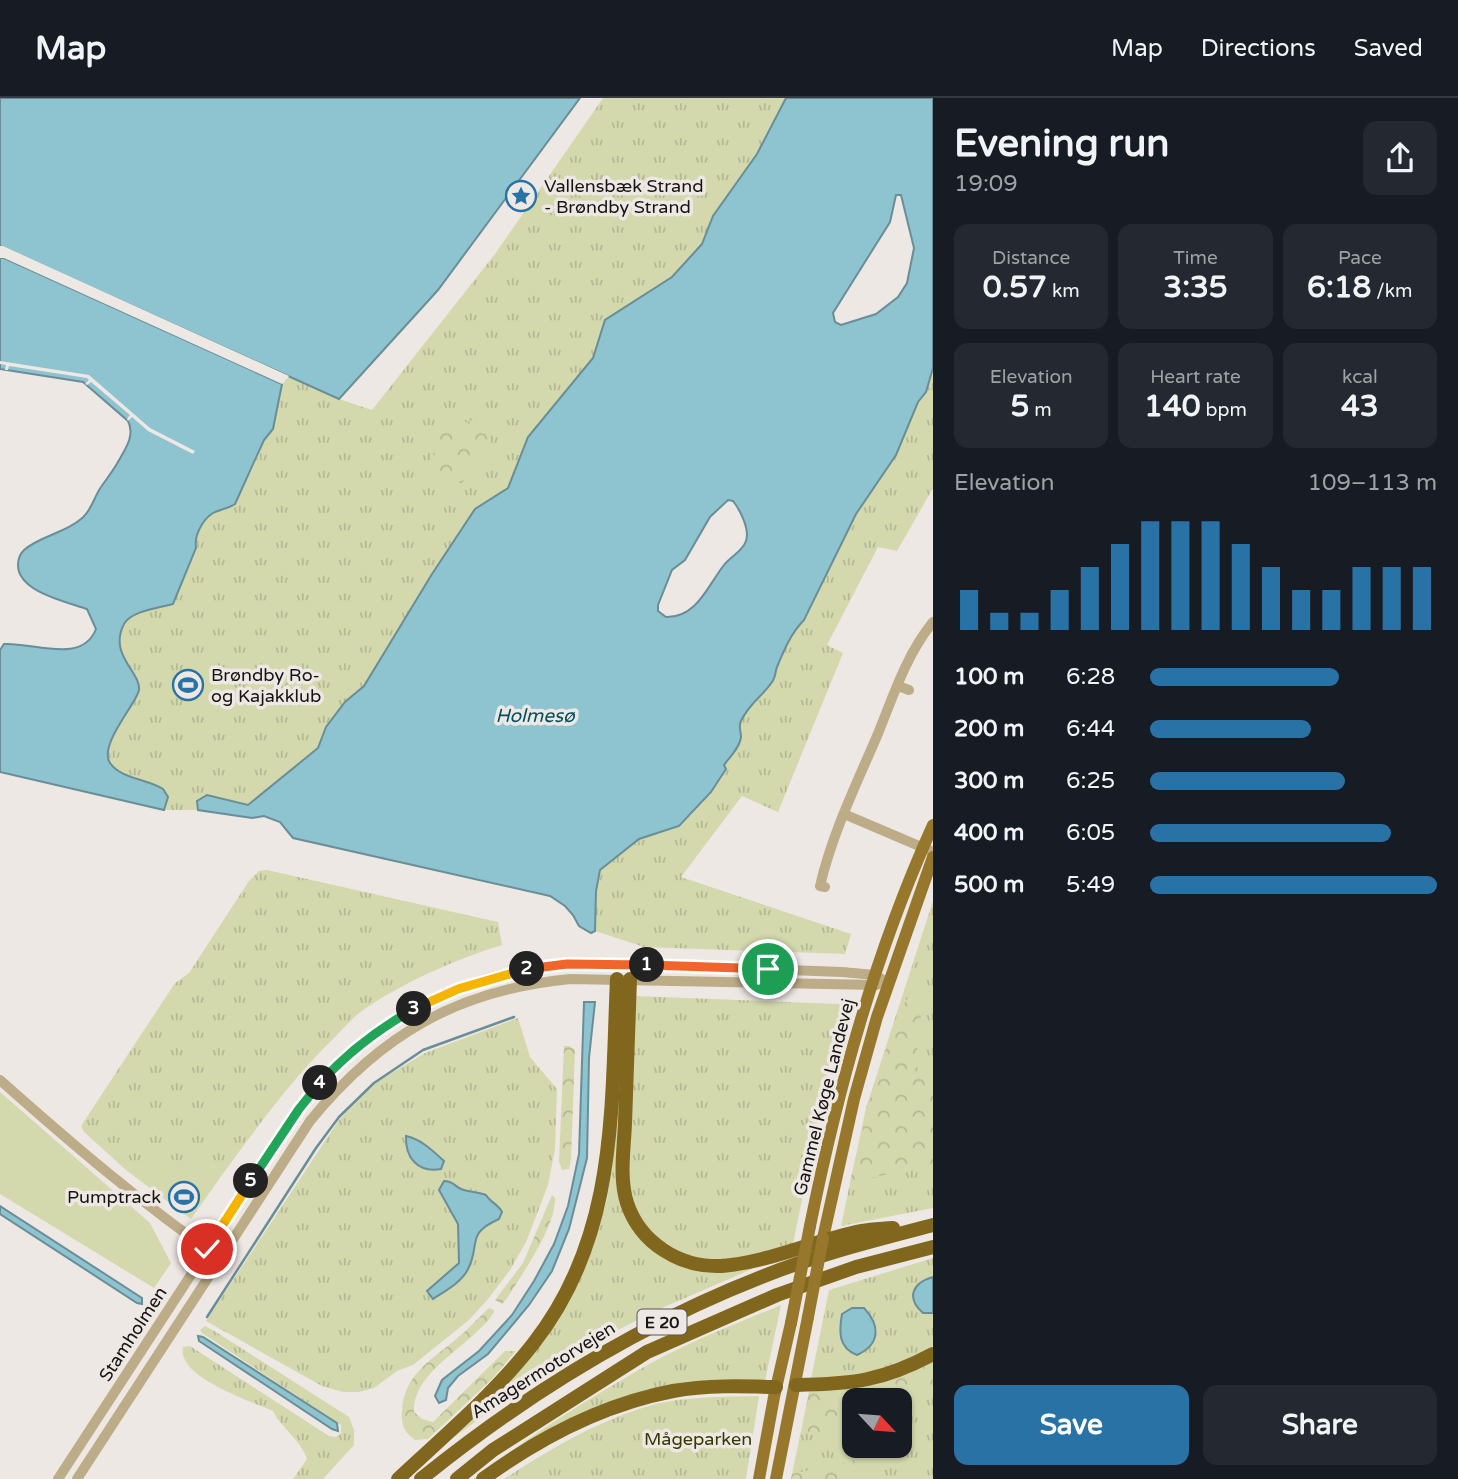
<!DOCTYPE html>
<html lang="en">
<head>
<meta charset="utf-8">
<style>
  body { margin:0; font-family:"Varela Round",sans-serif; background:#242831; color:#f1f3f6; height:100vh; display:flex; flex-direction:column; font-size:26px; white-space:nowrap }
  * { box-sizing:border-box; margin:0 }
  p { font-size:23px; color:#9ea1a6 }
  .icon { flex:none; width:38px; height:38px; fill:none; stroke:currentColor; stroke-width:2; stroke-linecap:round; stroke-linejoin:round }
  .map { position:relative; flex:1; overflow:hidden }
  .drawer { display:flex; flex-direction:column; background:#171b24; width:525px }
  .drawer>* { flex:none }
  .needle { width:46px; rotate:116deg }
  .controls { position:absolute; left:842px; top:1290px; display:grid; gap:14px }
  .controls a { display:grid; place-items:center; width:70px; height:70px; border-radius:14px; background:#171b24; box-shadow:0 2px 5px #0004; font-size:35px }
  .pin { position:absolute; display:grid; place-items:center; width:60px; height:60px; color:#fff; margin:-30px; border:4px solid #fff; border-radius:50%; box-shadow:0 2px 7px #0007 }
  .km { position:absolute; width:35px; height:35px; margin:-18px; border-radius:50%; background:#222; color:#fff; font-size:19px; line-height:35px; text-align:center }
  .round { display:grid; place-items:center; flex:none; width:74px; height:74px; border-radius:14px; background:#242831 }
  .summary { display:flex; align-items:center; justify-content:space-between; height:119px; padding:0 21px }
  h1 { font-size:38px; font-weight:700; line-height:52px }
  .metrics { display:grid; grid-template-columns:repeat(3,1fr); gap:10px; height:119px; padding:7px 21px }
  .metrics div { display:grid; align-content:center; border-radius:14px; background:#242831; text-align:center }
  .metrics b { font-size:30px; font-weight:700 }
  .metrics small { font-size:19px; font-weight:400 }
  .metrics p { font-size:19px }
  .chart { height:196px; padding:14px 21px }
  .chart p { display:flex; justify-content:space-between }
  .chart svg { width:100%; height:126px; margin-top:7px; stroke:#2972a6; stroke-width:6 }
  .button { display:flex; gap:14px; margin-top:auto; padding:14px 21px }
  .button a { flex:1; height:80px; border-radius:14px; background:#2972a6; color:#fff; font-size:28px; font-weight:700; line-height:80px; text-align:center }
  .button a+a { background:#242831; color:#f1f3f6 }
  ul { padding:0 21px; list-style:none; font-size:23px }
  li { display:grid; grid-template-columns:112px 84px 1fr; align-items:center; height:52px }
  li i { height:18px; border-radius:9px; background:#2972a6 }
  header { display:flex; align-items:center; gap:42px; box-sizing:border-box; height:98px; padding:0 35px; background:#171b24; border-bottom:2px solid #363941 }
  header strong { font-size:33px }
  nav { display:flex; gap:38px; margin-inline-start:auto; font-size:24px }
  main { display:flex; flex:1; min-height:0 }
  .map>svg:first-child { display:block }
</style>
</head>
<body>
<header>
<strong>Map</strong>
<nav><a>Map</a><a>Directions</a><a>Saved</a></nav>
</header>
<main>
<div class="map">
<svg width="933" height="1381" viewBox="0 0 933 1381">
  <defs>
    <pattern id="grass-tufts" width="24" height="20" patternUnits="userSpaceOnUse" patternTransform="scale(1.75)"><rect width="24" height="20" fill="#d3d8ad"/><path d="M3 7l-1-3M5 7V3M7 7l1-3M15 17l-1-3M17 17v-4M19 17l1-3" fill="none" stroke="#b4b894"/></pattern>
    <pattern id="forest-crowns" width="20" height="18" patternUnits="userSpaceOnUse" patternTransform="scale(1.75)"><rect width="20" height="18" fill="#d3d8ad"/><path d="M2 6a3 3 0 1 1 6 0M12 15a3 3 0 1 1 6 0" fill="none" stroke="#b4b894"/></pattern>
  </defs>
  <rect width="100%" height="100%" fill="#eee8e4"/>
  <!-- grass -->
  <g fill="url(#grass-tufts)" fill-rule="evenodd">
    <path d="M 603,0 L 786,0 L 757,56 L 713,118 L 702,146 L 672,179 L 605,222 L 593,260 L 528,339 L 508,390 L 475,411 L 432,476 L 364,588 L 345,604 L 326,629 L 318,650 L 248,707 L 218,701 L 200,703 L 198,712 L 164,712 L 168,699 C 155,692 114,674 109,663 C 104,652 122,618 128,608 C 131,604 136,600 138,595 C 145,578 107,557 125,526 C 132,513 159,510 173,505 L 196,450 C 194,439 202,423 212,416 C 216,413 224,412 229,410 L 253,370 L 264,342 L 273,331 L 282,286 L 289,278 L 339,301 L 372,312 L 495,156 Z"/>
    <polygon points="933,270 933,390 897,453 878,449 827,547 843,555 778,714 742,698 681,779 851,836 845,856 644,849 595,833 596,793 600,772 639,741 679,728 711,694 722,678 723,667 735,652 741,639 739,627 750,606 771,586 776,576 776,569 781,563 783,553 797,529 804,521 856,416 896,357 918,304 926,294"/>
    <path d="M 267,772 L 498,824 L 502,847 C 454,862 408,882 366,910 C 354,918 344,930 334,940 C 292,981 257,1029 222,1077 L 212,1068 L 131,1065 L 126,1072 L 84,1034 L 81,1028 L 175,885 L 189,875 L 249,783 L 259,773 Z"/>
    <polygon points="933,803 933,1110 841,1128 866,1010"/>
    <polygon points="620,897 623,1111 675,1165 752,1167 752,1171 655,1213 567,1258 450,1342 585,1169 607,1101 612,1069"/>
    <path d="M 635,898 L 839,906 L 843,912 L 828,971 L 793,1146 C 770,1151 746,1160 723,1161 C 686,1164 649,1146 635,1110 C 632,1102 630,1092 628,1084 Z"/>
    <polygon points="518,920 530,959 557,991 555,1051 548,1087 526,1144 510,1172 488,1201 469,1222 413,1267 397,1273 374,1290 359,1294 343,1294 322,1288 206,1223 339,1022 377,984 425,955"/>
    <polygon points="933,1160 933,1248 923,1255 858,1279 811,1281 829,1192"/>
    <path d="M 781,1207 L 765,1283 L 637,1298 L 478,1381 L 473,1381 C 530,1338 590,1299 653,1264 C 694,1242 738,1225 781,1207 Z"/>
    <path d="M 205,1228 L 216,1234 L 349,1319 L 354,1332 L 354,1347 L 323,1381 L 293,1381 L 307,1361 C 300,1341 282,1331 273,1313 C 251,1303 176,1279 183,1249 L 190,1248 L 329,1338 L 336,1339 L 341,1335 L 341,1327 L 202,1235 L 200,1232 Z"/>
    <path d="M 933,1264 L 933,1381 L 791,1381 L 809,1294 C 856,1292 891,1287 933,1264 ZM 854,1302 L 900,1302 L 900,1348 L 854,1348 Z"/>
    <path d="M 759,1298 L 746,1381 L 504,1381 C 547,1353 592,1326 642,1310 C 679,1298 720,1299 759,1298 Z"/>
  </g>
  <!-- forest -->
  <g fill="url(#forest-crowns)">
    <polygon points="475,321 489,337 490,343 462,385 442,385 431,362 442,333"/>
    <polygon points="912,894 923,897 915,973 933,975 933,1067 850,1084 868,1008 899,913"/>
    <polygon points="564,948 569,948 575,952 571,1061 569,1071 562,1072 559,1064"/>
    <path d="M 552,1097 L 555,1100 C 556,1129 523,1174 508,1199 L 502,1206 L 495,1202 L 523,1165 Z"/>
    <path d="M 489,1210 L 494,1212 L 494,1214 C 473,1248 413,1271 414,1314 L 422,1321 L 433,1324 L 505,1253 L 516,1253 L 492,1281 L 428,1341 L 415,1342 C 404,1334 401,1327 402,1314 C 403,1275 435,1260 461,1237 C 470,1229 479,1219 489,1210 Z"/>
    <path d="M 933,1264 L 933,1292 L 911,1295 L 910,1310 L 900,1312 L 900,1302 L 854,1302 L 854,1333 L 802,1336 L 809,1294 C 856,1292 891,1287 933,1264 Z"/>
    <polygon points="855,1362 854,1381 791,1381 792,1376"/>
  </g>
  <!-- garden -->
  <g fill="#d3d8ad">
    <polygon points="0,994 150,1125 171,1165 154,1190 0,1096"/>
    <polygon points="170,1061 212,1068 222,1077 191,1121 126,1072 131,1065"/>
  </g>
  <!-- water -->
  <g fill="#8ec3d0" stroke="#6a8e97" stroke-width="2" fill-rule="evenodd">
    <polygon points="0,0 580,0 438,192 339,301 0,148"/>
    <path d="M 786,0 L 933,0 L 933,270 L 926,294 L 918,304 L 896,357 L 856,416 L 804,522 C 791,535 784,552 777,569 C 775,574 776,579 772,584 C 762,599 750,604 741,623 C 738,629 741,632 741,639 C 740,649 730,659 724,667 L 726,671 L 711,694 L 679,728 L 639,741 L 600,772 L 596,793 L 595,833 L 591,835 L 579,828 L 573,817 L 565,808 L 550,798 L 293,740 L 280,724 L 264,718 L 252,720 L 198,712 L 197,703 L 207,697 L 248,707 L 318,650 L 326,629 L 345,604 L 364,588 L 432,476 L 475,411 L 508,390 L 528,339 L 593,260 L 605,222 L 672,179 L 702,146 L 713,118 L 757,56 ZM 896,97 L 901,97 L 914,150 L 907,185 L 898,199 L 876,216 L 841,227 L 835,224 L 833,215 L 890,124 ZM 728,402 L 733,403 C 740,412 750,431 746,443 C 743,453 730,459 724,467 C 708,487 697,520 666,519 L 658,513 L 658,507 L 672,472 L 685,462 L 710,419 Z"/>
    <path d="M 0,160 L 4,160 L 282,286 L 273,331 L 264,342 L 235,406 C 228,411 220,411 213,415 C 202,422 194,438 196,450 L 173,506 C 159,510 131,513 124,526 C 108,557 141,574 139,592 C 137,605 98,647 110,665 C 121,681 148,681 163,691 L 168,699 L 164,712 L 0,674 L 0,552 L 4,546 C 33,544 82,567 96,531 L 87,511 C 67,504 18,494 18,467 C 18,461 20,456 24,452 C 40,438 65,435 81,421 C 91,414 94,399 101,389 C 107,380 114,372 119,362 C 126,350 135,337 128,323 L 83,284 L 0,271 Z"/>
    <polygon points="584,904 595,904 589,960 587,1060 569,1131 552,1173 529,1207 488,1256 458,1278 448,1290 446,1302 439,1305 435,1298 442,1282 479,1253 512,1217 534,1183 554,1146 568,1108 579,1056"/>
    <path d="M 406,1038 C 421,1041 433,1053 444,1063 L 441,1071 C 418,1075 405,1060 406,1038 Z"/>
    <path d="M 444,1083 C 453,1083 453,1087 461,1091 C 468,1094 478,1094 486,1097 C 490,1104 499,1107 502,1114 L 499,1121 C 465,1136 481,1146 468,1171 C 462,1184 445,1193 433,1201 L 427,1193 L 459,1165 L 458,1126 L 439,1092 Z"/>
    <polygon points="0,1108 142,1200 142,1206 137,1205 0,1116"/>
    <path d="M 933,1179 L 933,1215 L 923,1215 C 906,1200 912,1185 933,1179 Z"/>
    <path d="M 852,1210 L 864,1210 C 880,1227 881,1246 857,1257 C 838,1250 839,1233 842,1216 Z"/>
    <polygon points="198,1238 203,1239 337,1325 338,1333 332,1331 199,1243"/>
  </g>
  <!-- pier -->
  <g fill="#eee8e4">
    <polygon points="0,148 3,148 289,278 287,281 0,152"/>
    <polygon points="0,156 6,156 285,284 282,286 4,160 0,160"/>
    <polygon points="0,263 89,277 150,330 195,353 193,356 148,333 132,319 128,323 127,321 130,317 91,284 87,287 85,286 89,282 87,280 9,268 8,272 5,272 6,267 0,266"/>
  </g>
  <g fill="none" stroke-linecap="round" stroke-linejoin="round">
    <!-- stream -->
    <polyline stroke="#6a8e97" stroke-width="2.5" points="207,1219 316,1050 339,1019 374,985 423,952 514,919"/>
    <!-- minor -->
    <g stroke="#bcac87" stroke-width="10">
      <polyline points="898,588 909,592"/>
      <polyline points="844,716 933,754"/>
      <path d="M 825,789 L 820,788 C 832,736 856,687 877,638 C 893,599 906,557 933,524"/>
      <path d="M 0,982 C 71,1045 142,1106 220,1160"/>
      <path d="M 58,1381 L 299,1011 C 323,982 348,955 378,933 C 432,894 500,871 566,866 C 605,863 644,867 683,868 C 736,870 789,872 842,874 L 875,877 L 888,885"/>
      <path d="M 77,1381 L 310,1023 C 381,936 458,892 570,881 L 877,887"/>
    </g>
    <!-- major -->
    <g stroke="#96772b" stroke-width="12">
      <path d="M 810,1128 C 838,990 875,855 933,727"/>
      <polyline points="823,1140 854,1001 877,919 933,759"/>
      <polyline points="759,1381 774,1299 791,1225"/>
      <polyline points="776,1381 808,1219"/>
    </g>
    <!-- highway -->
    <g stroke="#81661d" stroke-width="14">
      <path d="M 630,881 C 628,929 627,977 625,1025 C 624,1051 619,1080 627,1105 C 640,1145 680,1170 722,1168 C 770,1164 815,1142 862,1133 C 872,1131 883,1131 893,1130"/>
      <path d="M 796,1287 C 852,1286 883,1283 933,1256"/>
      <path d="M 398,1381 C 444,1338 494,1296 533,1246 C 618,1138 611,1011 617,881"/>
      <path d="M 421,1381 C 526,1296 638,1227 764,1178 C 819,1156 876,1142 933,1127"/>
      <polyline points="457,1381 493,1352 647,1254 777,1197 856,1169 933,1149"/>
      <path d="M 483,1381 C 539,1340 605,1306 673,1293 C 707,1287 742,1288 776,1289"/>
    </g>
    <!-- major-bridge -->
    <g stroke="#96772b" stroke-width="12">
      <polyline points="808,1219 823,1140"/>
      <polyline points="791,1225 810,1128"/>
    </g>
  </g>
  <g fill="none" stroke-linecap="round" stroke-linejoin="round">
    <!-- split-1 casing -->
    <g stroke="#fff" stroke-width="14">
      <polyline id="split-1" points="647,867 768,871"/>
    </g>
    <!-- split-2 casing -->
    <g stroke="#fff" stroke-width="14">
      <polyline id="split-2" points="527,871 567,866 647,867"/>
    </g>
    <!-- split-3 casing -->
    <g stroke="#fff" stroke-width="14">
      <polyline id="split-3" points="414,911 458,891 527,871"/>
    </g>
    <!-- split-4 casing -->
    <g stroke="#fff" stroke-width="14">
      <path id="split-4" d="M 320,985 C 347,955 380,930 414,911"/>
    </g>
    <!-- split-5 casing -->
    <g stroke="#fff" stroke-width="14">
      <polyline id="split-5" points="251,1083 299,1011 320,985"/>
    </g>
    <!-- split-6 casing -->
    <g stroke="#fff" stroke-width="14">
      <polyline id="split-6" points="207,1151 251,1083"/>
    </g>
    <!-- split-1 -->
    <use href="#split-1" stroke="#f0652b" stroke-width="9"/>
    <!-- split-2 -->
    <use href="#split-2" stroke="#f0652b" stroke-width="9"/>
    <!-- split-3 -->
    <use href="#split-3" stroke="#f5b400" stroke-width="9"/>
    <!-- split-4 -->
    <use href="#split-4" stroke="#22a559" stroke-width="9"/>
    <!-- split-5 -->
    <use href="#split-5" stroke="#22a559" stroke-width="9"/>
    <!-- split-6 -->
    <use href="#split-6" stroke="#f5b400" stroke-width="9"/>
  </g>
  <!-- icons -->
  <defs>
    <g id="sight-ring" transform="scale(1.575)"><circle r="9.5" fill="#eee8e4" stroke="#2972a6" stroke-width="1.5"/><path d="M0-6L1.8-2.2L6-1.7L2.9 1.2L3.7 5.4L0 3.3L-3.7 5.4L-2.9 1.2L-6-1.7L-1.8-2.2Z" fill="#2972a6"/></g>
    <g id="stadium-ring" transform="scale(1.575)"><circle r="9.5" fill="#eee8e4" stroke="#2972a6" stroke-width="1.5"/><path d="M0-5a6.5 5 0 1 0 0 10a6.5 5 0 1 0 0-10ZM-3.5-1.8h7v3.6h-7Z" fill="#2972a6"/></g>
  </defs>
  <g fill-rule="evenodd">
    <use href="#sight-ring" x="521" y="98"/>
    <use href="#stadium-ring" x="188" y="587"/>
    <use href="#stadium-ring" x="184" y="1099"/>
  </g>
  <g text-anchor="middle" stroke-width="7" stroke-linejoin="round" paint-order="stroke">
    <!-- shield labels -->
    <rect fill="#eee8e4" stroke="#585452" stroke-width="2" x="637.5" y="1211.5" width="49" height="25" rx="5"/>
    <g font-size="16" font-weight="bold" fill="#171413">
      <text x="662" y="1230">E 20</text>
    </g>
    <!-- poi labels -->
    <g font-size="18" fill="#171413" stroke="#eee8e4" text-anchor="start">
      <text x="544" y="94">Vallensbæk Strand<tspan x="544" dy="21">- Brøndby Strand</tspan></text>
      <text x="211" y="583">Brøndby Ro-<tspan x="211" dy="21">og Kajakklub</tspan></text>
      <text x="161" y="1105" text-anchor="end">Pumptrack</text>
    </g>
    <!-- street labels -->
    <g font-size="18" fill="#171413" stroke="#eee8e4">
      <text transform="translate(824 999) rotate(-76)" y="6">Gammel Køge Landevej</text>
      <text transform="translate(133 1236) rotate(-57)" y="6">Stamholmen</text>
      <text transform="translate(543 1272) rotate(-32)" y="6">Amagermotorvejen</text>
    </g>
    <!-- park labels -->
    <g font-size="18" fill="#363903" stroke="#eee8e4">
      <text x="698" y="1347">Mågeparken</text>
    </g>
    <!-- water labels -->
    <g font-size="19" font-style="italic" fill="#00515f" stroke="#eee8e4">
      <text x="535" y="624">Holmesø</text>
    </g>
  </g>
</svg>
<div class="controls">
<a><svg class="needle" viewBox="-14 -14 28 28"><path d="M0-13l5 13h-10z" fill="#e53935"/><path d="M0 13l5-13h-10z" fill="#9ea1a6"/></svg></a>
</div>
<div class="pin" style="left:768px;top:871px;background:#1e9e55"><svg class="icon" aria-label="arrive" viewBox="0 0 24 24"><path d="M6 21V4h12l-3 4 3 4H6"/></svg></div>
<div class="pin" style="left:207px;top:1151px;background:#d93025"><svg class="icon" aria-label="check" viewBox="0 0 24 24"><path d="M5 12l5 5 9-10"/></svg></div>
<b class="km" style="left:647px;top:867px">1</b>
<b class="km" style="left:527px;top:871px">2</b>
<b class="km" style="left:414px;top:911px">3</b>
<b class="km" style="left:320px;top:985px">4</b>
<b class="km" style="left:251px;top:1083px">5</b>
</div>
<section class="drawer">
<div class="summary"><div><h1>Evening run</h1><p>19:09</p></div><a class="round"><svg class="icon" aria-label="share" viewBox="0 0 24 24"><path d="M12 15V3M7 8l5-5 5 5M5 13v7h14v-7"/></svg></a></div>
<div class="metrics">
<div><p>Distance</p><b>0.57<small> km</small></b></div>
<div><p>Time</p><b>3:35</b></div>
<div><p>Pace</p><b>6:18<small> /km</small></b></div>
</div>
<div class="metrics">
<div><p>Elevation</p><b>5<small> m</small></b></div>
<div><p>Heart rate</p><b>140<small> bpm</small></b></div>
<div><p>kcal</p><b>43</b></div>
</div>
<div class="chart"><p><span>Elevation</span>109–113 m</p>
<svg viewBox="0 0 160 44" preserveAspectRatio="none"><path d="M5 44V30M15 44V38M25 44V38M35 44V30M45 44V22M55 44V14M65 44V6M75 44V6M85 44V6M95 44V14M105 44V22M115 44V30M125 44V30M135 44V22M145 44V22M155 44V22"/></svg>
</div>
<ul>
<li><b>100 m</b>6:28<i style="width:66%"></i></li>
<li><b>200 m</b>6:44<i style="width:56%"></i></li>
<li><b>300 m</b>6:25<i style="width:68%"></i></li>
<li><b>400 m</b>6:05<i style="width:84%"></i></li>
<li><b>500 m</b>5:49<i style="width:100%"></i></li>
</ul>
<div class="button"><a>Save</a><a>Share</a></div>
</section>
</main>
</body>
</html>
